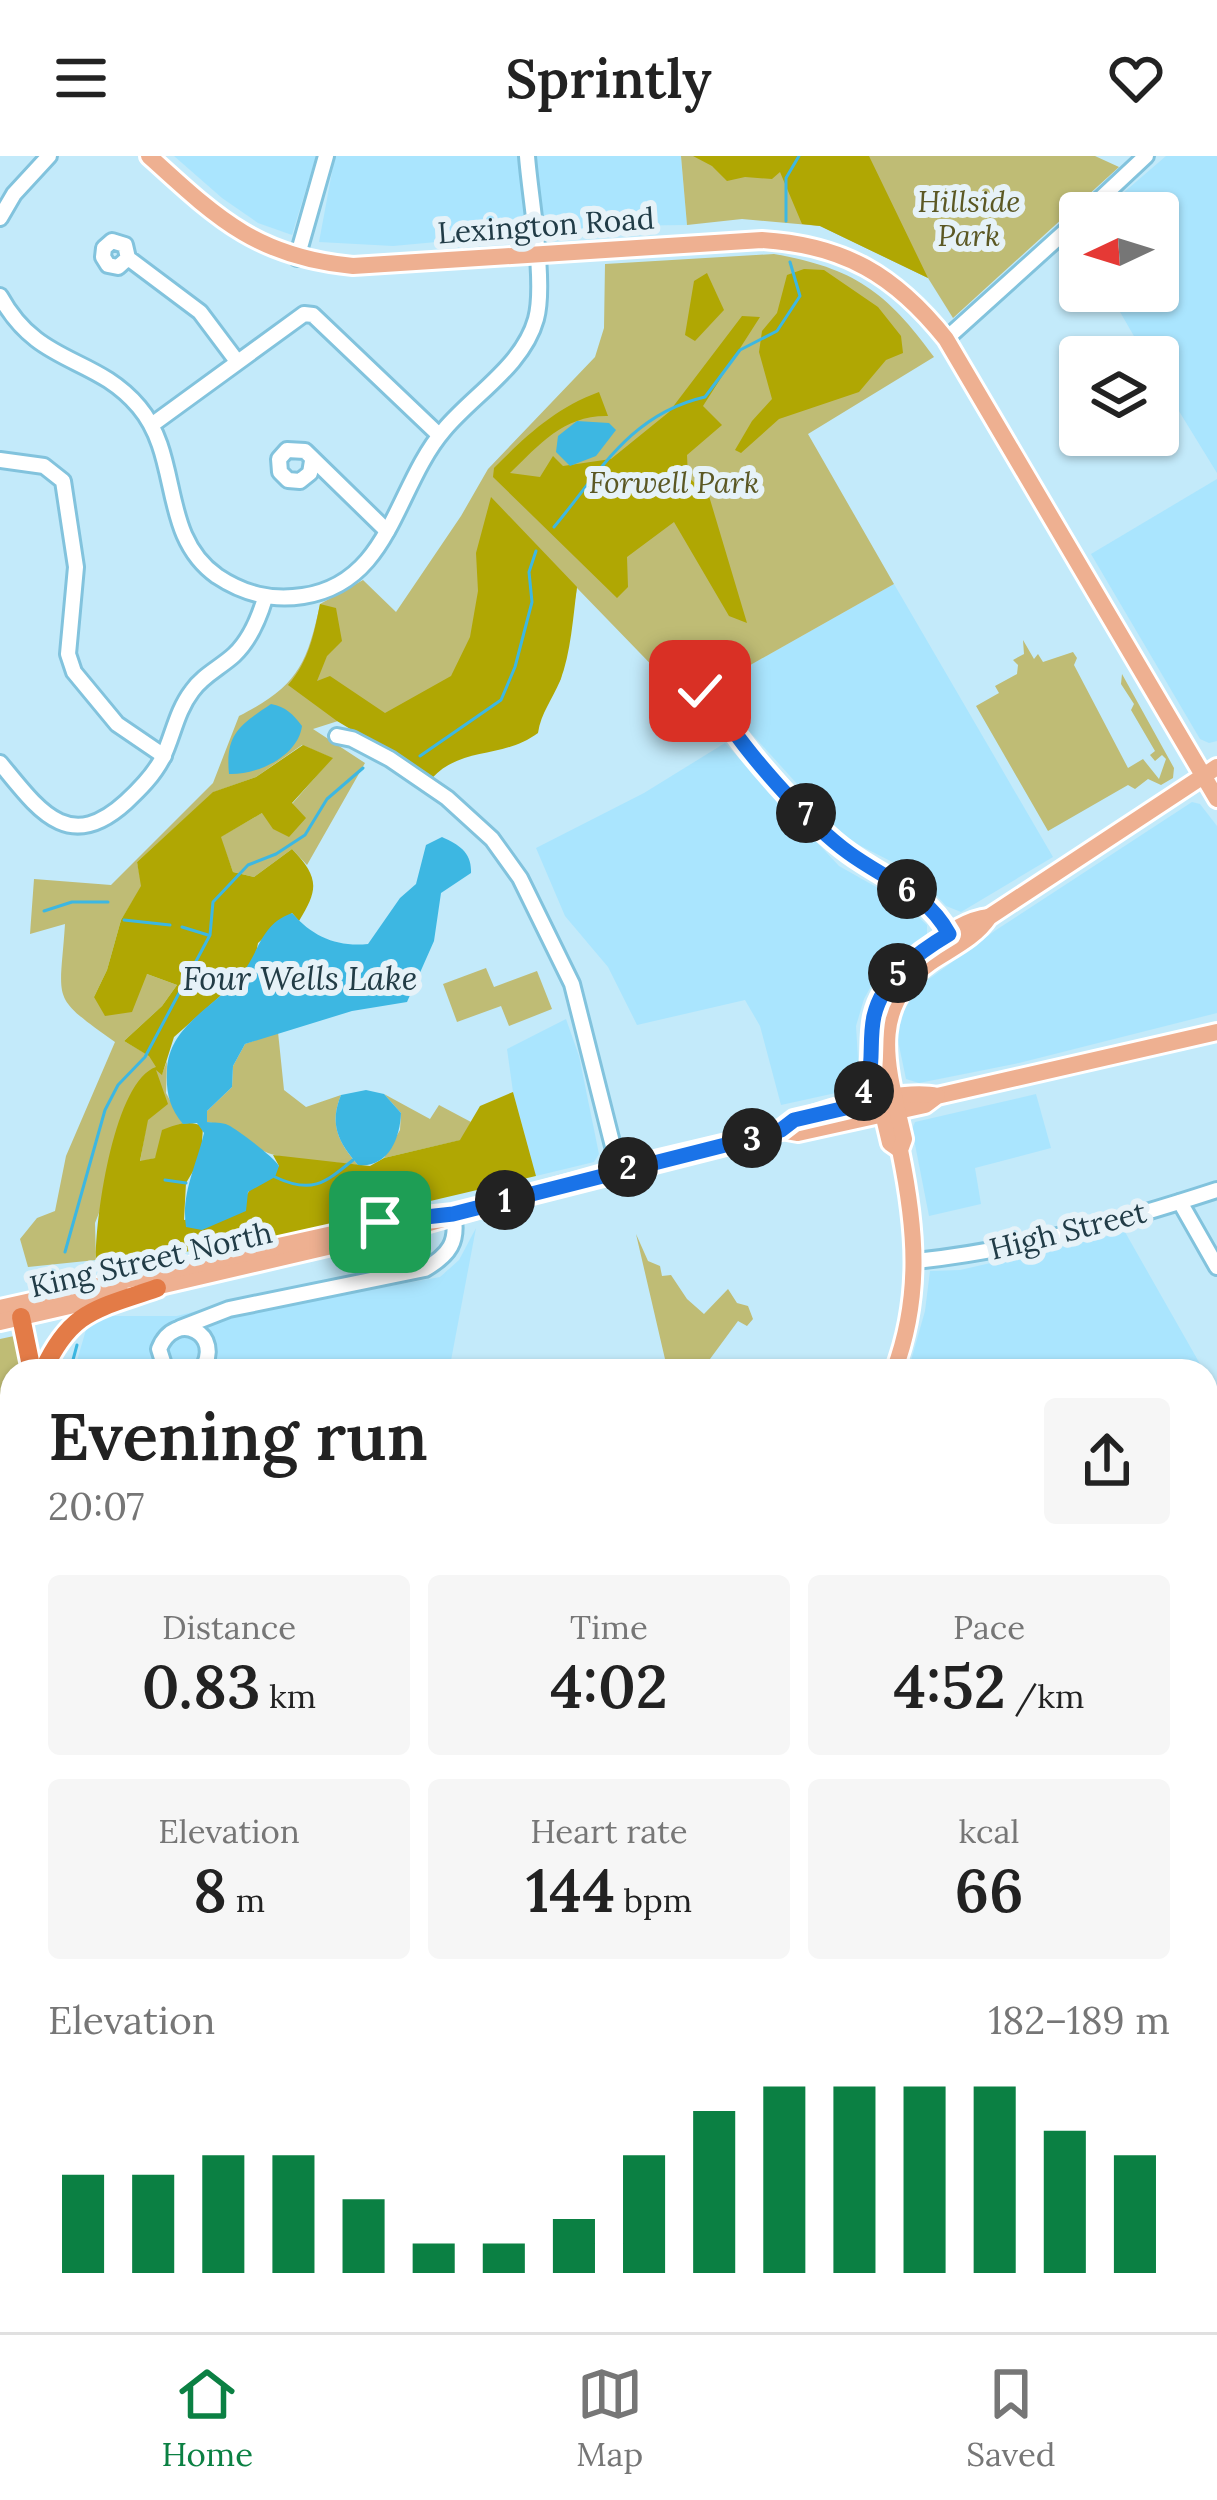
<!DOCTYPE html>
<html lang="en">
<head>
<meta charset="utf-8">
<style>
  body { margin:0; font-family:Lora,serif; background:#f6f6f6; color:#222; height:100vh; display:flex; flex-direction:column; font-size:45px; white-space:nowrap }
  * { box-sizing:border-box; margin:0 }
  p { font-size:39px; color:#767676 }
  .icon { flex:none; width:66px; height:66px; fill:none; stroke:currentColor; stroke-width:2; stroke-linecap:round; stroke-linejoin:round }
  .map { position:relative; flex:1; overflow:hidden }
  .drawer { position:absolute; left:0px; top:1203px; width:1218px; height:975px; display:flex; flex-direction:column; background:#fff; border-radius:36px 36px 0 0; box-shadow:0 3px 9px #0004 }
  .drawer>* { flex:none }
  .needle { width:78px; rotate:266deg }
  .fabs { position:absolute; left:1059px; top:36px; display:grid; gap:24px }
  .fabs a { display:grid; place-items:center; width:120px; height:120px; border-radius:12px; background:#fff; box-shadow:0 3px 9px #0004; font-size:60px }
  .pin { position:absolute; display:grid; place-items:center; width:102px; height:102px; color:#fff; margin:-51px; border-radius:24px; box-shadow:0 6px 18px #0006 }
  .km { position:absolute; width:60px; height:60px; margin:-30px; border-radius:50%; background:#222; color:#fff; font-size:33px; line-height:60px; text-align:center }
  .round { display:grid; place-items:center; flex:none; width:126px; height:126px; border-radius:12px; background:#f6f6f6 }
  .overview { display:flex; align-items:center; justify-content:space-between; height:204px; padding:0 48px }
  h1 { font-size:66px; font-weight:600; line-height:90px }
  .stats { display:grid; grid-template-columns:repeat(3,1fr); gap:18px; height:204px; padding:12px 48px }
  .stats div { display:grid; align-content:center; border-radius:12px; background:#f6f6f6; text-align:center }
  .stats b { font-size:60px; font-weight:600 }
  .stats small { font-size:33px; font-weight:400 }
  .stats p { font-size:33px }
  .chart { height:336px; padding:24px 48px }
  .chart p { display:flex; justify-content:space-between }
  .chart svg { width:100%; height:216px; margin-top:12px; stroke:#0b8043; stroke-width:6 }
  header { display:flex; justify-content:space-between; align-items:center; height:156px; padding:0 48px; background:#fff; font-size:54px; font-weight:600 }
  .dock { display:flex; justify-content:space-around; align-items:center; height:168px; border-top:3px solid #e0e0e0; background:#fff; font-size:33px; color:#767676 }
  .dock a { display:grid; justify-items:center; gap:6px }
  .dock .on { color:#0b8043 }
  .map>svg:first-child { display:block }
</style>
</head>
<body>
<header><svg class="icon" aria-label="menu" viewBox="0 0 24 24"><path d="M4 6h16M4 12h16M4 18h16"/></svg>Sprintly<svg class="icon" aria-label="heart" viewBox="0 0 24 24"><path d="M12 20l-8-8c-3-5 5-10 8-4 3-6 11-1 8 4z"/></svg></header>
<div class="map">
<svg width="1217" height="2176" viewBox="0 0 1217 2176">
  <rect width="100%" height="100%" fill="#c3eafa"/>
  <!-- built -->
  <g fill="#aae5fe">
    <polygon points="174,0 316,0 292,79 258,67 222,42"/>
    <polygon points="335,0 681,0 687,69 609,70 393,90 319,86"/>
    <polygon points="1166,0 1217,0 1217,317 1158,221 1158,201 1146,201 1108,135 1158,135 1158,57 1100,57"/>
    <polygon points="1217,323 1217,585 1209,587 1200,583 1091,398"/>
    <polygon points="894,428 1053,701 961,756 946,750 918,719 847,683 731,555 735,531 731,520"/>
    <polygon points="725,587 839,710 901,745 927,769 927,779 876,821 864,843 856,870 859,919 854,933 781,949 760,870 745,844 637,869 608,811 565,760 536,692 644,637"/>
    <polygon points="1192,646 1200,648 1217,670 1217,857 1019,907 919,927 906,923 897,880 905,852 925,826 996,774"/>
    <polygon points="566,863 579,900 599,998 594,1006 536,1020 513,936 507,893"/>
    <polygon points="1036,938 1051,992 975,1012 981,1048 929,1060 912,973 915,966"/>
    <polygon points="476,1072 449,1215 74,1215 90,1160 177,1160 317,1125 318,1143 440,1121 459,1104"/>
    <polygon points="1125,1076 1204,1215 908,1215 925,1155 930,1115 960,1114"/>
    <polygon points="12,1494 12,1979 0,1965 0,1499"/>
    <polygon points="1217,1830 1217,2138 1206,2147 1206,1841"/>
    <polygon points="879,2166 1181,2166 1168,2176 884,2176"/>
  </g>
  <!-- green -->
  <g fill="#bfbc75">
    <polygon points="681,0 1095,0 1119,11 953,162 928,122 820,70 742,63 687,69"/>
    <path d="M 774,98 C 854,112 887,136 934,201 L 808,278 L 894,428 L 731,520 L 718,508 L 669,527 L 577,432 L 561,523 L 526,579 L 448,605 L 432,622 L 338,565 L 313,573 L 365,607 L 307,709 L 292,693 L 254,721 L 233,716 L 220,681 L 262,657 L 292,648 L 332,602 L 302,589 L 256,621 L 214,636 L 137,706 L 142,730 L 121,764 L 107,814 L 94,841 L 147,818 L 177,829 L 162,850 L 124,885 L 150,900 L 162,918 L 167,905 L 166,937 L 183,968 L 177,969 L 155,1002 L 140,1006 L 156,912 L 95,1067 L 96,1104 L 28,1111 L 20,1083 L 37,1062 L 55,1055 L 66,1000 L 115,886 C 49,839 60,847 65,768 L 30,778 L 34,723 L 111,729 L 213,627 L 239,560 C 296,531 307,510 320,448 L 363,424 L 396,456 L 461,360 L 488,313 L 595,201 L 604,172 L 605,108 Z"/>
    <polygon points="1023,484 1034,503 1038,498 1043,506 1073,496 1077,502 1074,509 1128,612 1143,603 1159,623 1166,603 1162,599 1155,605 1150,599 1155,595 1131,554 1134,548 1121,528 1122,518 1174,612 1173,622 1161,629 1148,623 1135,633 1128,629 1048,675 976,550 999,537 995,530 1017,518 1018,509 1013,504 1024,498"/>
    <polygon points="486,812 494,831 537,815 552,853 509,870 501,850 457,866 443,828"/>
    <path d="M 278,876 L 284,934 L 306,951 L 341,939 C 329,968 338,986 358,1009 C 335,1006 287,1004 268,997 C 243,986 236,970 207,966 L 207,955 L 232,931 L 233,910 L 245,888 Z"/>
    <polygon points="384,938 430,963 439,949 471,966 461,984 384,1002 400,974 401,957"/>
    <polygon points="636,1078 648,1105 660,1110 662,1120 671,1119 687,1143 704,1158 728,1133 737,1147 748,1150 753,1163 747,1170 738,1165 710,1203 716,1215 640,1215 665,1203"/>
    <polygon points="14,1180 22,1215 12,1215 12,1270 0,1298 0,1183"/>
    <polygon points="12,1314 12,1494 0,1499 0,1333"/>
  </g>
  <!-- forest -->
  <g fill="#b0a703">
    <polygon points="693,0 869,0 928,122 820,70 802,68 780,16 772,23 745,21 727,25 712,10"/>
    <polygon points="804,113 824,114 878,151 901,180 903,197 886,204 859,236 779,263 741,297 735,294 752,265 772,243 759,196 762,175 777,157 787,119"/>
    <polygon points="707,117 724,154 695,185 685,179 694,125"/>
    <path d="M 742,160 L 760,161 L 703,250 L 722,269 L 687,299 L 688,321 L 709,340 L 747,467 L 729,460 L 674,366 L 627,401 L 628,431 L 617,442 L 493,321 L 494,312 C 526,280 555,252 599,236 L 608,260 C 564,259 540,288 510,317 L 540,321 L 553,300 L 563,310 L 611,303 L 669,256 Z"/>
    <path d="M 491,341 L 577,431 C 573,461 571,497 560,525 C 552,544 541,557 538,577 C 503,603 462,590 432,622 L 337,565 L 288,529 C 309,505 314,478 320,448 L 336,452 L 342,485 L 327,500 L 317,525 L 330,520 L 385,557 L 451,520 L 470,481 L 478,435 L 476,397 Z"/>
    <path d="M 303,589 L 333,602 L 292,647 L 306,662 L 289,681 L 273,673 L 262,657 L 221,681 L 233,716 L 254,721 L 292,693 C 319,721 319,733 299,765 L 292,757 L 258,787 L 255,803 L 235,827 L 174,881 L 162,919 L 156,914 L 168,948 L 148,964 L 140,1005 L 155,1002 L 162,974 C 175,969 191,963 203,971 L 201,1002 L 186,1027 L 184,1064 L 246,1049 L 245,1042 L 252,1030 L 279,1010 L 273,999 L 370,1010 L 384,1002 L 460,984 L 480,950 L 513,936 L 536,1020 L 235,1091 L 96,1104 C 95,1063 114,925 156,911 L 149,900 L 124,885 L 162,850 L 177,829 L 147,818 L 132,856 L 105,860 L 94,841 L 107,814 L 121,764 L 141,730 L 137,706 L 213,636 L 256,621 Z"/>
    <polygon points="474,2166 741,2166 743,2176 480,2176"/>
  </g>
  <!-- water -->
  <g fill="#3db7e2">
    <polygon points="577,265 609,267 616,274 596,300 570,310 556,296 558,280"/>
    <path d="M 271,548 C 286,551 293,558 302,570 C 298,600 258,619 229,618 C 225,578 240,569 271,548 Z"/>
    <path d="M 442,681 C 459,689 472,696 471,717 L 441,737 L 434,785 L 407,846 L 352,855 L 245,888 L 233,910 L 232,931 L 207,955 L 207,966 C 214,967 222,966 228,969 C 237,973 275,1002 279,1010 L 275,1021 L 248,1036 L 246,1055 L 202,1074 L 186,1071 C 181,1037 196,1011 204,977 L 197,967 L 183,968 C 169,951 166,936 167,915 C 168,870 214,852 240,820 C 260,797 259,769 292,757 C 313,781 337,791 368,788 L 400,742 L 416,728 L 426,689 Z"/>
    <path d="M 366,934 L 384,938 L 401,957 C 400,983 388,1012 358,1009 C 338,986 329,968 341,939 Z"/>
  </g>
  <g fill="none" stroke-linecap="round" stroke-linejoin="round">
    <!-- stream -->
    <g stroke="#3db7e2" stroke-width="3">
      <polyline points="786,65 786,22 799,0"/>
      <path d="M 554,371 C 599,317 630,258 705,241 L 740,194 L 777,175 L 800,140 L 790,106"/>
      <polyline points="420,600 501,544 515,511 532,446 529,416 536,395"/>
      <polyline points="44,755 72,746 108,746"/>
      <polyline points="124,764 170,769"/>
      <polyline points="182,771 208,779"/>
      <path d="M 275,1021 C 311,1038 324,1028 353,1004"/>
      <polyline points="165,1024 186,1027"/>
      <polyline points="65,1096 105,954 118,929 145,901 210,779 213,746 248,709 276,698 305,679 327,643 363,612"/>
      <polyline points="70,1215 77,1189"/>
      <polyline points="0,1490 12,1483"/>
      <polyline points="0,1979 12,1992"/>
      <polyline points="174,2166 182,2176"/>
      <polyline points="86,2176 87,2166"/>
    </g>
    <!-- minor casing -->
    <g stroke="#82c3dd" stroke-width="20">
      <g id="minor">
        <polyline points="1085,57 1146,0"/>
        <polyline points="0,62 14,38 49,0"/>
        <polyline points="128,102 118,111 108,109 103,101 104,92 112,85 125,89 128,102 200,156 236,204"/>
        <polyline points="297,102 326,0"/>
        <path d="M 0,140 C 39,211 94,198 139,251 C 182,302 159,379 217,420 C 244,438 271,445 303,440 C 391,427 395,331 444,274 C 473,239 523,210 536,163 C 546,126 530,41 527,0"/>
        <polyline points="946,183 1080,62"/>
        <polyline points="153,268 304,158 313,159 439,279"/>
        <polyline points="0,304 44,310 63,325 76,411 68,498 74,516 117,568 164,600"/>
        <polyline points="312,305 310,317 300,325 288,324 280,316 279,303 287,294 305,295 387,375"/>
        <path d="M 718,550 L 724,542 L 725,529 L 718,523 L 707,524 L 700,535 L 702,544 L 718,550 C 740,592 810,669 848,697 C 894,730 924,733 953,786"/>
        <polyline points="337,580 352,583 390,603 447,642 492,683 520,722 572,828 619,1014"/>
        <path d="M 0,607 C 38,653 68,699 126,646 C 140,633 153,620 162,603 C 173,581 176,556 192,535 C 202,520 221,511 234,499 C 250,484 259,462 265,442"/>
        <polyline points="1180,1046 1217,1111"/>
        <path d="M 916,1105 C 1019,1094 1119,1066 1217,1034"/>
        <path d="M 180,1172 L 229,1153 L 425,1113 C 449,1099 459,1086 453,1057"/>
        <path d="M 166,1215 L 159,1193 C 175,1152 226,1178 201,1215"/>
        <polyline points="1206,1447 1217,1430"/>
        <polyline points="1206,1603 1217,1611"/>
        <polyline points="1206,1737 1217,1727"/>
        <polyline points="0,1954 12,1967"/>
        <polyline points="141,2166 150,2176"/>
        <polyline points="292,2166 306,2176"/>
        <polyline points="411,2166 417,2176"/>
        <polyline points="867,2166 873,2176"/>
        <polyline points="342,2176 347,2166"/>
        <polyline points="1196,2176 1217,2160"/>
      </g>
    </g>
    <!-- major casing -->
    <g stroke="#fff" stroke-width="22">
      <g id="major">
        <path d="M 149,0 C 217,62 257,101 353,110 L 762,84 C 844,89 895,119 946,183 L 1217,643"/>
        <polyline points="781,974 798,977 925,949 937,940 1217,876"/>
        <path d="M 900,994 L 890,987 C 870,901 850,849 930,790 C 948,777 968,763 989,761"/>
        <path d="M 147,1133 L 422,1069 L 634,1009 L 781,974 C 808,954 904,932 937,940"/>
        <polyline points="0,1152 409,1061"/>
        <polyline points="0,1166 122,1138"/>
        <path d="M 894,1215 C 922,1140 916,1072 900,994 L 904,983 C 889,916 865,853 931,806 C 952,792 975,782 989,761 L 1217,611"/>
        <polyline points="4,2176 12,2126"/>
      </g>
    </g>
    <!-- highway casing -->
    <g stroke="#fff" stroke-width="24">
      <g id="highway">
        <polyline points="21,1161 32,1215"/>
        <path d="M 43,1215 C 71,1153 98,1153 157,1132"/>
        <polyline points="0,1320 12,1295"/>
      </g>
    </g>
    <!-- minor -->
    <use href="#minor" stroke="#fff" stroke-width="14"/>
    <!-- major -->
    <use href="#major" stroke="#eeb091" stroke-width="16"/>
    <!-- highway -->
    <use href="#highway" stroke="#e37b47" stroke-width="18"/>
  </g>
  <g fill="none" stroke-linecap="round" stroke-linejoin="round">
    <!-- route casing -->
    <g stroke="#fff" stroke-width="24">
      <path id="route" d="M 380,1066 L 453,1058 L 741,985 L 781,974 L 794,964 L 854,950 C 879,925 867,891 874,860 C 883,822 917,797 949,778 C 926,736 886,724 849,697 C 811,670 740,591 718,550 L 702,544 L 700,535"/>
    </g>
    <!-- route -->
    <use href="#route" stroke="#1a73e8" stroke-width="15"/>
  </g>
  <g text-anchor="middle" stroke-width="12" stroke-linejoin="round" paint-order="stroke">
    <!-- park labels -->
    <g font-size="30" font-style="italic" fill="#5b5824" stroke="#e6f2f8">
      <text x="969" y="56">Hillside<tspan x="969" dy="34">Park</tspan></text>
      <text x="674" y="337">Forwell Park</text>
    </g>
    <!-- street labels -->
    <g font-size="30" fill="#213c47" stroke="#e6f2f8">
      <text transform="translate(546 70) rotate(-4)" y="10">Lexington Road</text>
      <text transform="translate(1068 1075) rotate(-14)" y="10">High Street</text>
      <text transform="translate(151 1104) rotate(-13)" y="10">King Street North</text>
    </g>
    <!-- water labels -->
    <g font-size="33" font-style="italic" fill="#223c46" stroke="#e6f2f8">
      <text x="300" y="834">Four Wells Lake</text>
    </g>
  </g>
</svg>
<div class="fabs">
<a><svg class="needle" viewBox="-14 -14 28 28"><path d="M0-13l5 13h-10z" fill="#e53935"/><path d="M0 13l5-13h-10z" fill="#767676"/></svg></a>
<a><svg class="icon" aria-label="layers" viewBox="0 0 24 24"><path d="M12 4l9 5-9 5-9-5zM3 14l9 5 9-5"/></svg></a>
</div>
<div class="pin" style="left:380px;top:1066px;background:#1e9e55"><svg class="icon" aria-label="arrive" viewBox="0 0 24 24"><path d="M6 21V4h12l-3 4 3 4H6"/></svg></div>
<div class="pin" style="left:700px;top:535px;background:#d93025"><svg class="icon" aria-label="check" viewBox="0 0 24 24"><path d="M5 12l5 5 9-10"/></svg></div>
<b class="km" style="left:505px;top:1044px">1</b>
<b class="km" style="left:628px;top:1011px">2</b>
<b class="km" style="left:752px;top:982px">3</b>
<b class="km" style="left:864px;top:935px">4</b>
<b class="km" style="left:898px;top:817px">5</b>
<b class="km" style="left:907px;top:733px">6</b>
<b class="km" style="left:806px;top:657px">7</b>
<section class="drawer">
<div class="overview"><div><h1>Evening run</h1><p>20:07</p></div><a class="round"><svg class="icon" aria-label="share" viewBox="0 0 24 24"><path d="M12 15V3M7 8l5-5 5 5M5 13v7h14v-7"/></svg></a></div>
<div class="stats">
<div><p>Distance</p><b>0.83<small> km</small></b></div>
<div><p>Time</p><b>4:02</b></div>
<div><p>Pace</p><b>4:52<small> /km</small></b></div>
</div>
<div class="stats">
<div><p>Elevation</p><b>8<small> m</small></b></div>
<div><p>Heart rate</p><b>144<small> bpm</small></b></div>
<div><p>kcal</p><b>66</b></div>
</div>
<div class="chart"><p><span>Elevation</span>182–189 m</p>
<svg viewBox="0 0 160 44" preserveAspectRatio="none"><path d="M5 44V24M15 44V24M25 44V20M35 44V20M45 44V29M55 44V38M65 44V38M75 44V33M85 44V20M95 44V11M105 44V6M115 44V6M125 44V6M135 44V6M145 44V15M155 44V20"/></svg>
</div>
</section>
</div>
<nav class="dock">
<a class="on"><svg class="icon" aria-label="home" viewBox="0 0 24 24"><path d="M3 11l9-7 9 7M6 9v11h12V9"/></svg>Home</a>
<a><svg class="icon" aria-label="map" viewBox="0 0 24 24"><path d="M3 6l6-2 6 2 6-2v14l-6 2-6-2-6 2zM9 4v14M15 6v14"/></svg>Map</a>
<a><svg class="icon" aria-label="saved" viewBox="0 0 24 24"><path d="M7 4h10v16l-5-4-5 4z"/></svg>Saved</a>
</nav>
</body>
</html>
